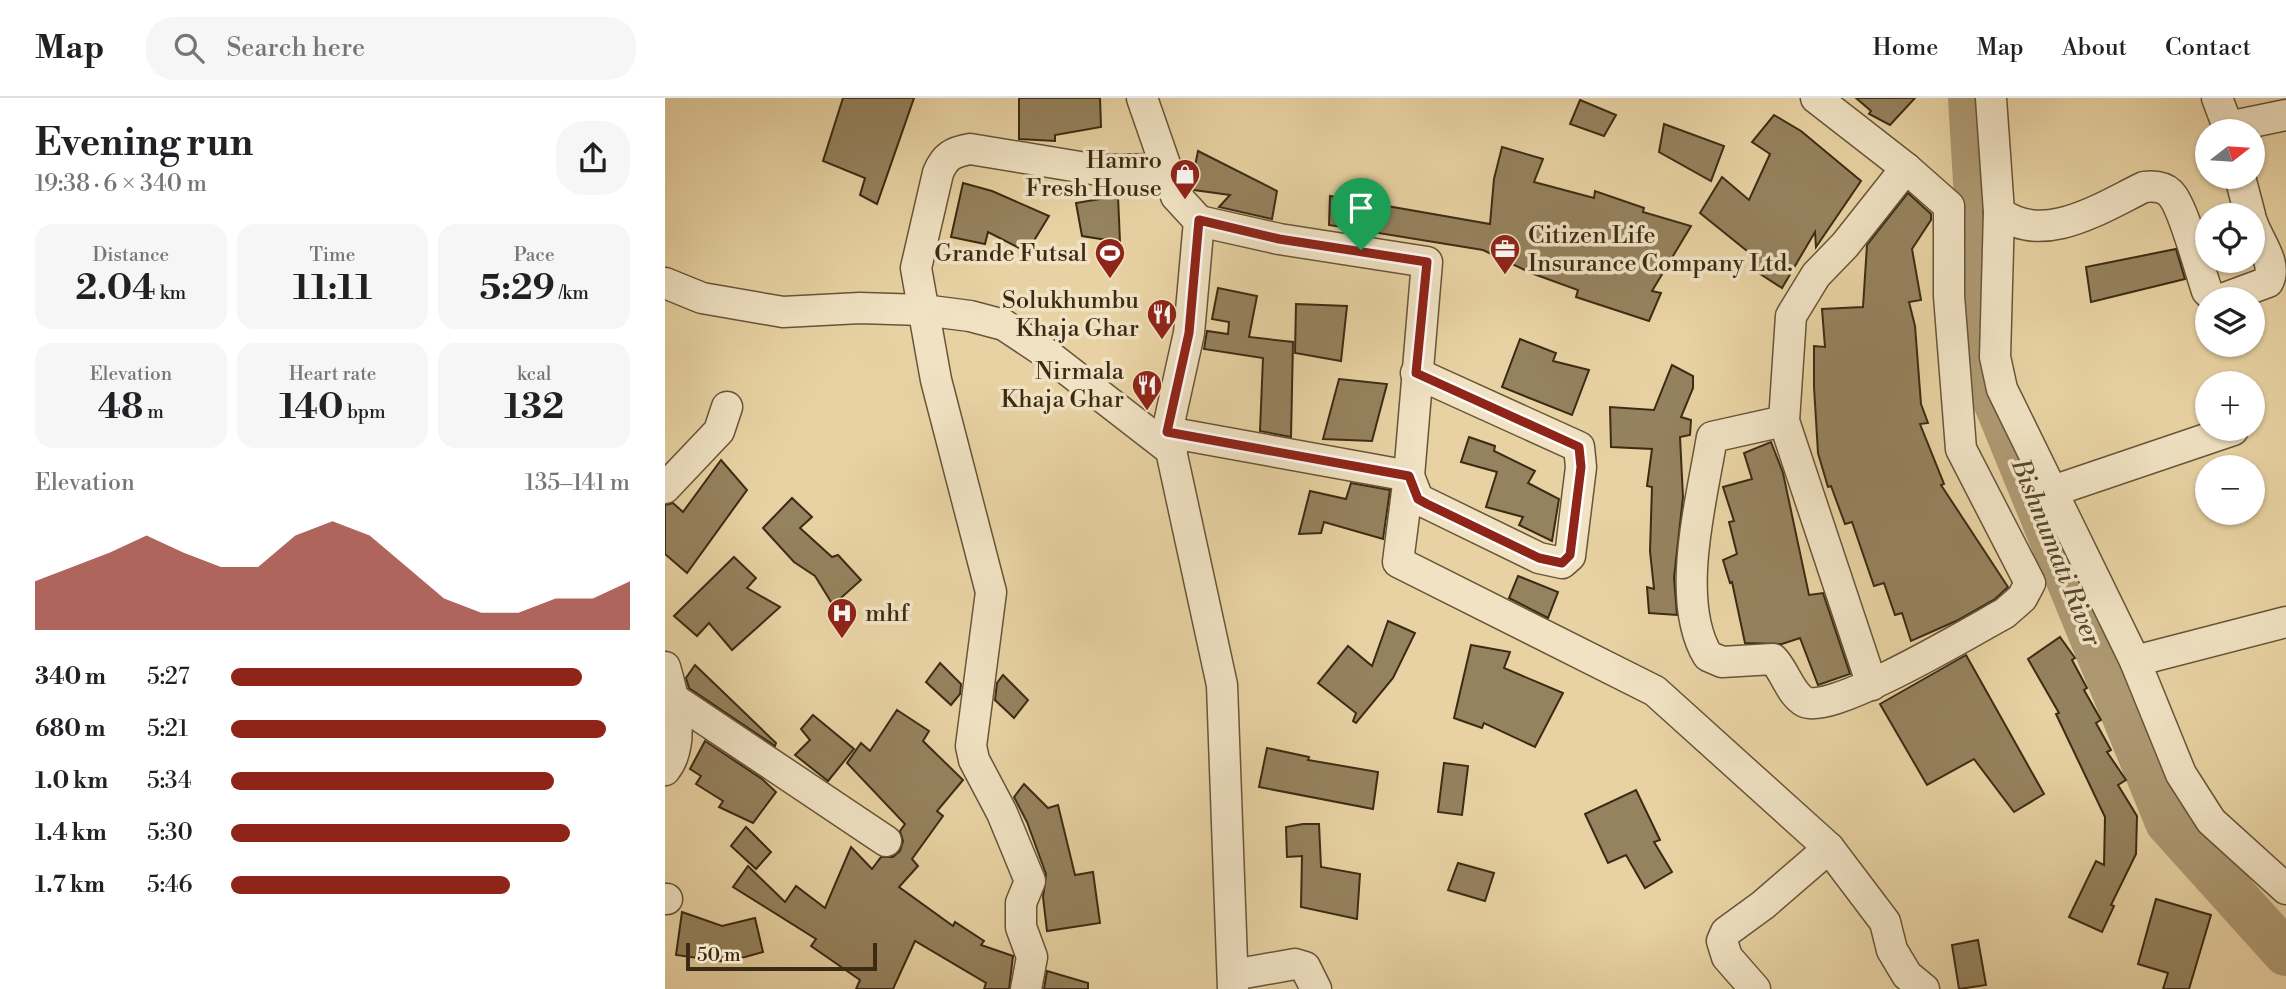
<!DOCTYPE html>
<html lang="en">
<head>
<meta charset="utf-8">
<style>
  body { margin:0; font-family:"Libre Bodoni",serif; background:#f6f6f6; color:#202124; height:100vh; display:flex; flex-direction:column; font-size:26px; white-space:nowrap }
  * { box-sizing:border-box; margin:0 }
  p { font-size:23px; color:#757577 }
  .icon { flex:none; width:38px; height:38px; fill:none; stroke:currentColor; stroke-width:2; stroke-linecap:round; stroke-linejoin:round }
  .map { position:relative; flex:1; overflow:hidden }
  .details { display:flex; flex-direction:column; background:#fff; width:665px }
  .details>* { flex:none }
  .needle { width:46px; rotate:73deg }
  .controls { position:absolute; left:1530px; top:21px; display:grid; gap:14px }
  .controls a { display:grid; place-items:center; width:70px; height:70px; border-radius:50%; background:#fff; box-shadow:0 2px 5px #0004; font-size:35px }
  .scale { position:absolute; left:21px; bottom:18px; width:191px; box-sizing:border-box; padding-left:7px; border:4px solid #3c2b14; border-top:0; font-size:19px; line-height:24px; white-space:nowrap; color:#3c2b14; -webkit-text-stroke:5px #f0e2c3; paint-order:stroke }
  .pin { position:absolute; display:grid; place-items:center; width:60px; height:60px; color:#fff; margin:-72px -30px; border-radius:50% 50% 50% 0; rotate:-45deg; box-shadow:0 0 7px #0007 }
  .pin .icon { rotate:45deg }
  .round { display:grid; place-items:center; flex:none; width:74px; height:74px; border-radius:28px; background:#f6f6f6 }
  .head { display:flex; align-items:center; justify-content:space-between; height:119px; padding:0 35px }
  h1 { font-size:38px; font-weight:700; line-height:52px }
  .figures { display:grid; grid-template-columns:repeat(3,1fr); gap:10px; height:119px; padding:7px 35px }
  .figures div { display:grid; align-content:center; border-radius:18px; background:#f6f6f6; text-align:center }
  .figures b { font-size:35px; font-weight:700 }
  .figures small { font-size:19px; font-weight:400 }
  .figures p { font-size:19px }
  .chart { height:196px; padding:14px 35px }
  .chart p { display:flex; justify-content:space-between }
  .chart svg { width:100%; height:126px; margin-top:7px; fill:#8f2418; opacity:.7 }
  ul { padding:0 35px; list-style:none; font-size:23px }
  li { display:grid; grid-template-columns:112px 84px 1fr; align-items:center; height:52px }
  li i { height:18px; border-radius:9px; background:#8f2418 }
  header { display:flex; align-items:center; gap:42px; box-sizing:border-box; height:98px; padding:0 35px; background:#fff; border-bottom:2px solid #e0e0e0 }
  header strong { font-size:33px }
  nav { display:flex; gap:38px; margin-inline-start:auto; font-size:24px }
  .search { width:490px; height:63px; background:#f6f6f6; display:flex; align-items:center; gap:18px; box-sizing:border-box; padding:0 24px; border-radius:28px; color:#757577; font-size:26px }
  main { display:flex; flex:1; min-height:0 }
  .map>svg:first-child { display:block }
</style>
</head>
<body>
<header>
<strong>Map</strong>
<div class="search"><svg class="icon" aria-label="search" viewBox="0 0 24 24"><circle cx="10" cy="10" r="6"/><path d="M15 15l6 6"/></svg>Search here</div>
<nav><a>Home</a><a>Map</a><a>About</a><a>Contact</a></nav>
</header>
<main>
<section class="details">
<div class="head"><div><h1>Evening run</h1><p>19:38 · 6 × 340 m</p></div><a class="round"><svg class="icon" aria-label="share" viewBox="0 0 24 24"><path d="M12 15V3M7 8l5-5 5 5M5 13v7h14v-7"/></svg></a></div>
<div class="figures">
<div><p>Distance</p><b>2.04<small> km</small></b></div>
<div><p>Time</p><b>11:11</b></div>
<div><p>Pace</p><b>5:29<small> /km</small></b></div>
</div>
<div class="figures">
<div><p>Elevation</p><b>48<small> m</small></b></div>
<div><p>Heart rate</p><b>140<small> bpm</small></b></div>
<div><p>kcal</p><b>132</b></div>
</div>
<div class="chart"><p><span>Elevation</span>135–141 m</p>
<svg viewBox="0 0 160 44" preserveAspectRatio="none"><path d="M0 44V27L10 22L20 17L30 11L40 17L50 22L60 22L70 11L80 6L90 11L100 22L110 33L120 38L130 38L140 33L150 33L160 27V44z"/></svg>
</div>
<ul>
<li><b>340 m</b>5:27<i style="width:88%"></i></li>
<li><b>680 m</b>5:21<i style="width:94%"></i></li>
<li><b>1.0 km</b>5:34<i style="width:81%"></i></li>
<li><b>1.4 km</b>5:30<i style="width:85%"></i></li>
<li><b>1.7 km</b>5:46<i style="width:70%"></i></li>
</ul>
</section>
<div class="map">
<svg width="1621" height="891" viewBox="0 0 1621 891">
  <rect width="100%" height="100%" fill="#e8d2a3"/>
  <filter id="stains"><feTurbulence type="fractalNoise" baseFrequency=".00286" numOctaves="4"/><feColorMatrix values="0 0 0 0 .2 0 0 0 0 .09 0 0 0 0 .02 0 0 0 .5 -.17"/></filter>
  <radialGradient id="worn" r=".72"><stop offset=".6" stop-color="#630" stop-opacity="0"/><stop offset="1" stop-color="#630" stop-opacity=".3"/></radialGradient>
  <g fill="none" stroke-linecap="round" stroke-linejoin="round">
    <!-- river -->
    <polyline stroke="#ae9972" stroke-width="46" points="1306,0 1323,284 1503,724 1621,855"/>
  </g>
  <!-- building -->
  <g fill="#95825e" stroke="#3c2b14" stroke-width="2">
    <polygon points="178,0 249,0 212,106 195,97 200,80 158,63"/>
    <polygon points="354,0 435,0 436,29 390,37 390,43 354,41"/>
    <polygon points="1191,0 1250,0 1225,27 1204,16 1206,13"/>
    <polygon points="915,2 951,17 939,38 905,26"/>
    <polygon points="1109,17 1136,33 1196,83 1151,149 1150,134 1117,190 1086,170 1092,161 1035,115 1057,79 1084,102 1105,56 1087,44"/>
    <polygon points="999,26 1059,48 1046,83 994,54"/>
    <polygon points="837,49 878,61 869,84 929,100 930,93 979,110 978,114 1026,128 987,193 996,195 984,223 911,199 913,192 866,175 818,152 664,127 665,98 825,126 829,81"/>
    <polygon points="533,53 612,93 607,121 554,109 565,97 529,92 526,88"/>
    <polygon points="298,85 327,93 384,118 362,154 323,134 320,146 286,139"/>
    <polygon points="1243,95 1266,116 1266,122 1247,151 1256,202 1244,204 1250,228 1256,306 1263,325 1255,326 1279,386 1276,387 1343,489 1330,501 1291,523 1246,543 1237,515 1230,517 1219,485 1209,488 1187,424 1180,426 1166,388 1163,389 1153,355 1149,289 1149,248 1160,249 1157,211 1198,209 1202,147"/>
    <polygon points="453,98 455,144 417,138 411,105"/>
    <polygon points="1511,151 1520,181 1426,204 1421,169"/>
    <polygon points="553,190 592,198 584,239 628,244 626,339 595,333 598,260 539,251 542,233 563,236 564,224 547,221"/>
    <polygon points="631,206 682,208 676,263 630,255"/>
    <polygon points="855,241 891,255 888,263 924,272 907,317 837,289"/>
    <polygon points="1007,267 1028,278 1028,290 1016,319 1026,322 1025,337 1015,339 1018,399 1009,480 1012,517 984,515 982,489 989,491 985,453 987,389 982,388 987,351 946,349 945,309 989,312"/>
    <polygon points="674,281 722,286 707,343 658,341"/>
    <polygon points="804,339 830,348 829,353 870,373 863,385 894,401 887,443 854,427 858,419 821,409 832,374 796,364"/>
    <polygon points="1106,344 1118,375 1144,497 1158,495 1185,576 1153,587 1135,540 1117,546 1080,545 1067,484 1065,485 1058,462 1072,456 1064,424 1069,423 1058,389 1087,381 1079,355"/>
    <polygon points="56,362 82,392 22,475 0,456 0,407 8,405 18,414"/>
    <polygon points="686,385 725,392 718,441 659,424 656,435 634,436 645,393 681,401"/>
    <polygon points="127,400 147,419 135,430 167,459 173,457 196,482 168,507 150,478 129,464 98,430"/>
    <polygon points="69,459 91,480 82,490 115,509 67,552 44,525 32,538 9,518"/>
    <polygon points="853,478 893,494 883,520 844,500"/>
    <polygon points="723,523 750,535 728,580 691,625 688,623 691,615 653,585 683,548 707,568"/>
    <polygon points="1395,539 1410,560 1407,562 1422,590 1419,592 1436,622 1431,625 1446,652 1442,654 1461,682 1453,687 1472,718 1471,756 1446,807 1449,808 1437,834 1404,819 1431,763 1439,767 1440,719 1391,616 1394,615 1363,561"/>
    <polygon points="806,547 845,554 839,570 898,595 870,649 819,625 817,630 789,620"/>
    <polygon points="1301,557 1379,696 1349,714 1309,661 1262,687 1215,606"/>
    <polygon points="275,565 296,586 295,596 286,607 261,584"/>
    <polygon points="30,567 111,645 110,648 24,590 21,580"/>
    <polygon points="338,577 363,602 349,620 330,602 332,585"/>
    <polygon points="232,612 264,633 258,643 298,682 272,713 278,718 247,761 253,768 234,789 288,828 290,824 319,843 316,847 348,858 344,891 319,891 321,885 250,843 228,891 191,891 195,882 146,848 151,841 68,789 83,768 120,804 131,788 160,810 186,749 207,771 216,759 228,759 235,753 238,743 235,733 240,726 182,665 196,645 205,653"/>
    <polygon points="148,617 189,651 163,683 130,657 145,642 136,631"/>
    <polygon points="40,643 97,681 111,694 88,725 54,709 58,703 31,686 36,678 25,671"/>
    <polygon points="602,650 644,659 643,662 713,674 708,711 594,689"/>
    <polygon points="779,665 803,668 797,717 773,714"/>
    <polygon points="359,686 383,710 393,707 410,777 428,774 435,825 382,833 378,799 381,776 362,724 349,699"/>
    <polygon points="971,692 995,742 989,744 1007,774 980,790 961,757 943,765 920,716"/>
    <polygon points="638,726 654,726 656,769 695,776 692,821 636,809 637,758 622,759 621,729"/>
    <polygon points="81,729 106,754 91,771 66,748"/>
    <polygon points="793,765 829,775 820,803 783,792"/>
    <polygon points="1491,801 1546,817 1524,891 1498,891 1503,875 1473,866"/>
    <polygon points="17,814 57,828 90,820 98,854 62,864 11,857"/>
    <polygon points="1313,842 1321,887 1294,891 1287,847"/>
    <polygon points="382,873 423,885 423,891 379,891"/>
  </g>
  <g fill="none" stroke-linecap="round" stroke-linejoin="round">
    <!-- minor casing -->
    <g stroke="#675538" stroke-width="33">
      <g id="minor">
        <polyline points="477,0 511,98 534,123 524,235 502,334 557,587 568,891"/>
        <path d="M 1326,0 L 1334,114 C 1378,149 1437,109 1479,89 C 1487,88 1498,88 1505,95 C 1518,107 1535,173 1542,193 L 1550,201"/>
        <polyline points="1552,0 1563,29 1621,17"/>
        <polyline points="1575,79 1585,117"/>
        <polyline points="1334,114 1330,259 1337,291 1470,563 1516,676 1546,723 1621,791"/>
        <polyline points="534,123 614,141 762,164 744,378 733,464 990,593 1164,750 1220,824 1227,852 1242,877 1259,891"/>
        <polyline points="0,185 37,200 118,214 195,210 258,212 305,218 339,227 378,253 507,353"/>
        <path d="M 1557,201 L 1603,184 C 1613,165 1593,143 1587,124"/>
        <path d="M 1119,323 L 1047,339 C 1037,401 1009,502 1043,558 L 1057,564 L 1108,561 C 1120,573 1125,596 1140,604 C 1167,617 1309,532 1340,515 L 1357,500 L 1365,485 L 1296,351 L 1284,198 L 1284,108 L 1241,70 L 1151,0"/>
        <polyline points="502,334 744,378 753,401 874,460 897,465 905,458 916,369 914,349 751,275"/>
        <polyline points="0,390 54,333 62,309"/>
        <polyline points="1385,394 1568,332"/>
        <polyline points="1470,563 1621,524"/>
        <path d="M 0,569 C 9,600 21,646 0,672"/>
        <polyline points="1207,587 1119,323 1126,218 1151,177 1180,147 1241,70"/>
        <polyline points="6,599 221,743"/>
        <polyline points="0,801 2,801"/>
        <polyline points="568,877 630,866 640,869 651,891"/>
        <path d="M 361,891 L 367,859 L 356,829 L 356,805 L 365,783 L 337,715 L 309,662 L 306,648 L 326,494 L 271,282 L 251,170 L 273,75 C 280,58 288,54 305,51 L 433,72 L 501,71"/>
        <polyline points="1090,891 1062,859 1057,843 1061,834 1098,807 1164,750"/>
      </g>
    </g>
    <!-- minor -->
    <use href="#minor" stroke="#f0e2c3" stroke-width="30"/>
  </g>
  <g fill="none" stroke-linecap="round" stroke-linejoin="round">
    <!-- route casing -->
    <g stroke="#fff" stroke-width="14">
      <polygon id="route" points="534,122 614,141 762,164 751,275 914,349 916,369 905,457 897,465 874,460 762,406 753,401 744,378 502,334 524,235"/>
    </g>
    <!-- route -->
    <use href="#route" stroke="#8f2418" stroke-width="9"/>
  </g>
  <!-- icons -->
  <defs>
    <g id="shop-pin" transform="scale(1.575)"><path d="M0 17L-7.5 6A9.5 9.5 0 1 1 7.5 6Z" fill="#8f2418" stroke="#f0e2c3"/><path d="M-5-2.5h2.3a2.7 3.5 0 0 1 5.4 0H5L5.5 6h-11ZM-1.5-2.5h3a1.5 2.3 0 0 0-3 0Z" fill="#fff"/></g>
    <g id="office-pin" transform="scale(1.575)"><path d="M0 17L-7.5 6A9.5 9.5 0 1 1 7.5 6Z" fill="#8f2418" stroke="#f0e2c3"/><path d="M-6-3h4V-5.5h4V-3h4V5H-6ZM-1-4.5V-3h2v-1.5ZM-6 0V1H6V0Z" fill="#fff"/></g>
    <g id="stadium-pin" transform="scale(1.575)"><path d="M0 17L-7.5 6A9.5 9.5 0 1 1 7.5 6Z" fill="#8f2418" stroke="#f0e2c3"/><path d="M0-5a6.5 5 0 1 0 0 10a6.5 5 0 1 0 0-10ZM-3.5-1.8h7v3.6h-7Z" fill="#fff"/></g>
    <g id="restaurant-pin" transform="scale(1.575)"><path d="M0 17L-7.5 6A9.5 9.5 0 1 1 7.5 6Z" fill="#8f2418" stroke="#f0e2c3"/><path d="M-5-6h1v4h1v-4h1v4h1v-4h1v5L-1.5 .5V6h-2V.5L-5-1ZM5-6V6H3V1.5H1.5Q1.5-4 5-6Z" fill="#fff"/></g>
    <g id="hospital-pin" transform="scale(1.575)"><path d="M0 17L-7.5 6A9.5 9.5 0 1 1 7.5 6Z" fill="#8f2418" stroke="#f0e2c3"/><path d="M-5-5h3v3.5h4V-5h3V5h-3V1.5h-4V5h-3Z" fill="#fff"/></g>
  </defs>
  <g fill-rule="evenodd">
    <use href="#shop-pin" x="520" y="76"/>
    <use href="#office-pin" x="840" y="151"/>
    <use href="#stadium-pin" x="445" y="155"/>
    <use href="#restaurant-pin" x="497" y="216"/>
    <use href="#restaurant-pin" x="482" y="287"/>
    <use href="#hospital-pin" x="177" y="515"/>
  </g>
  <g text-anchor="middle" stroke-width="7" stroke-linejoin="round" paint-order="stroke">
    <!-- poi labels -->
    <g font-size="24" fill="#3c2b14" stroke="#f0e2c3" text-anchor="end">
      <text x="497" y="70">Hamro<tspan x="497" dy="28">Fresh House</tspan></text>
      <text x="863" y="145" text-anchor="start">Citizen Life<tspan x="863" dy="28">Insurance Company Ltd.</tspan></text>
      <text x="422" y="163">Grande Futsal</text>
      <text x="474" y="210">Solukhumbu<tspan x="474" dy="28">Khaja Ghar</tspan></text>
      <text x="459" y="281">Nirmala<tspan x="459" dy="28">Khaja Ghar</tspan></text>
      <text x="200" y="523" text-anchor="start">mhf</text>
    </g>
    <!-- water labels -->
    <g font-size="26" font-style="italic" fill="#58462c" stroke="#f0e2c3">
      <text transform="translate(1392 454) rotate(68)" y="9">Bishnumati River</text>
    </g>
  </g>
  <rect width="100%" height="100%" filter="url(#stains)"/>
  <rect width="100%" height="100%" fill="url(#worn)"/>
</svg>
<div class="controls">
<a><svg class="needle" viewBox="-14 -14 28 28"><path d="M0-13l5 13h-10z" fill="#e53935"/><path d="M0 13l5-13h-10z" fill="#757577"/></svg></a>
<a><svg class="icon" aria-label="locate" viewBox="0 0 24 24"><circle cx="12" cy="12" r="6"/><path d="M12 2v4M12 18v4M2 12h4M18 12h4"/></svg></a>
<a><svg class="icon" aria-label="layers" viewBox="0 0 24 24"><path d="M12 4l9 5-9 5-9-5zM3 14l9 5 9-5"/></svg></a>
<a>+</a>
<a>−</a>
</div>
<div class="scale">50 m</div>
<div class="pin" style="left:696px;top:152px;background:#1e9e55"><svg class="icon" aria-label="arrive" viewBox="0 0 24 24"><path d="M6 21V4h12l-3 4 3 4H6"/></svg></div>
</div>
</main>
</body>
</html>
